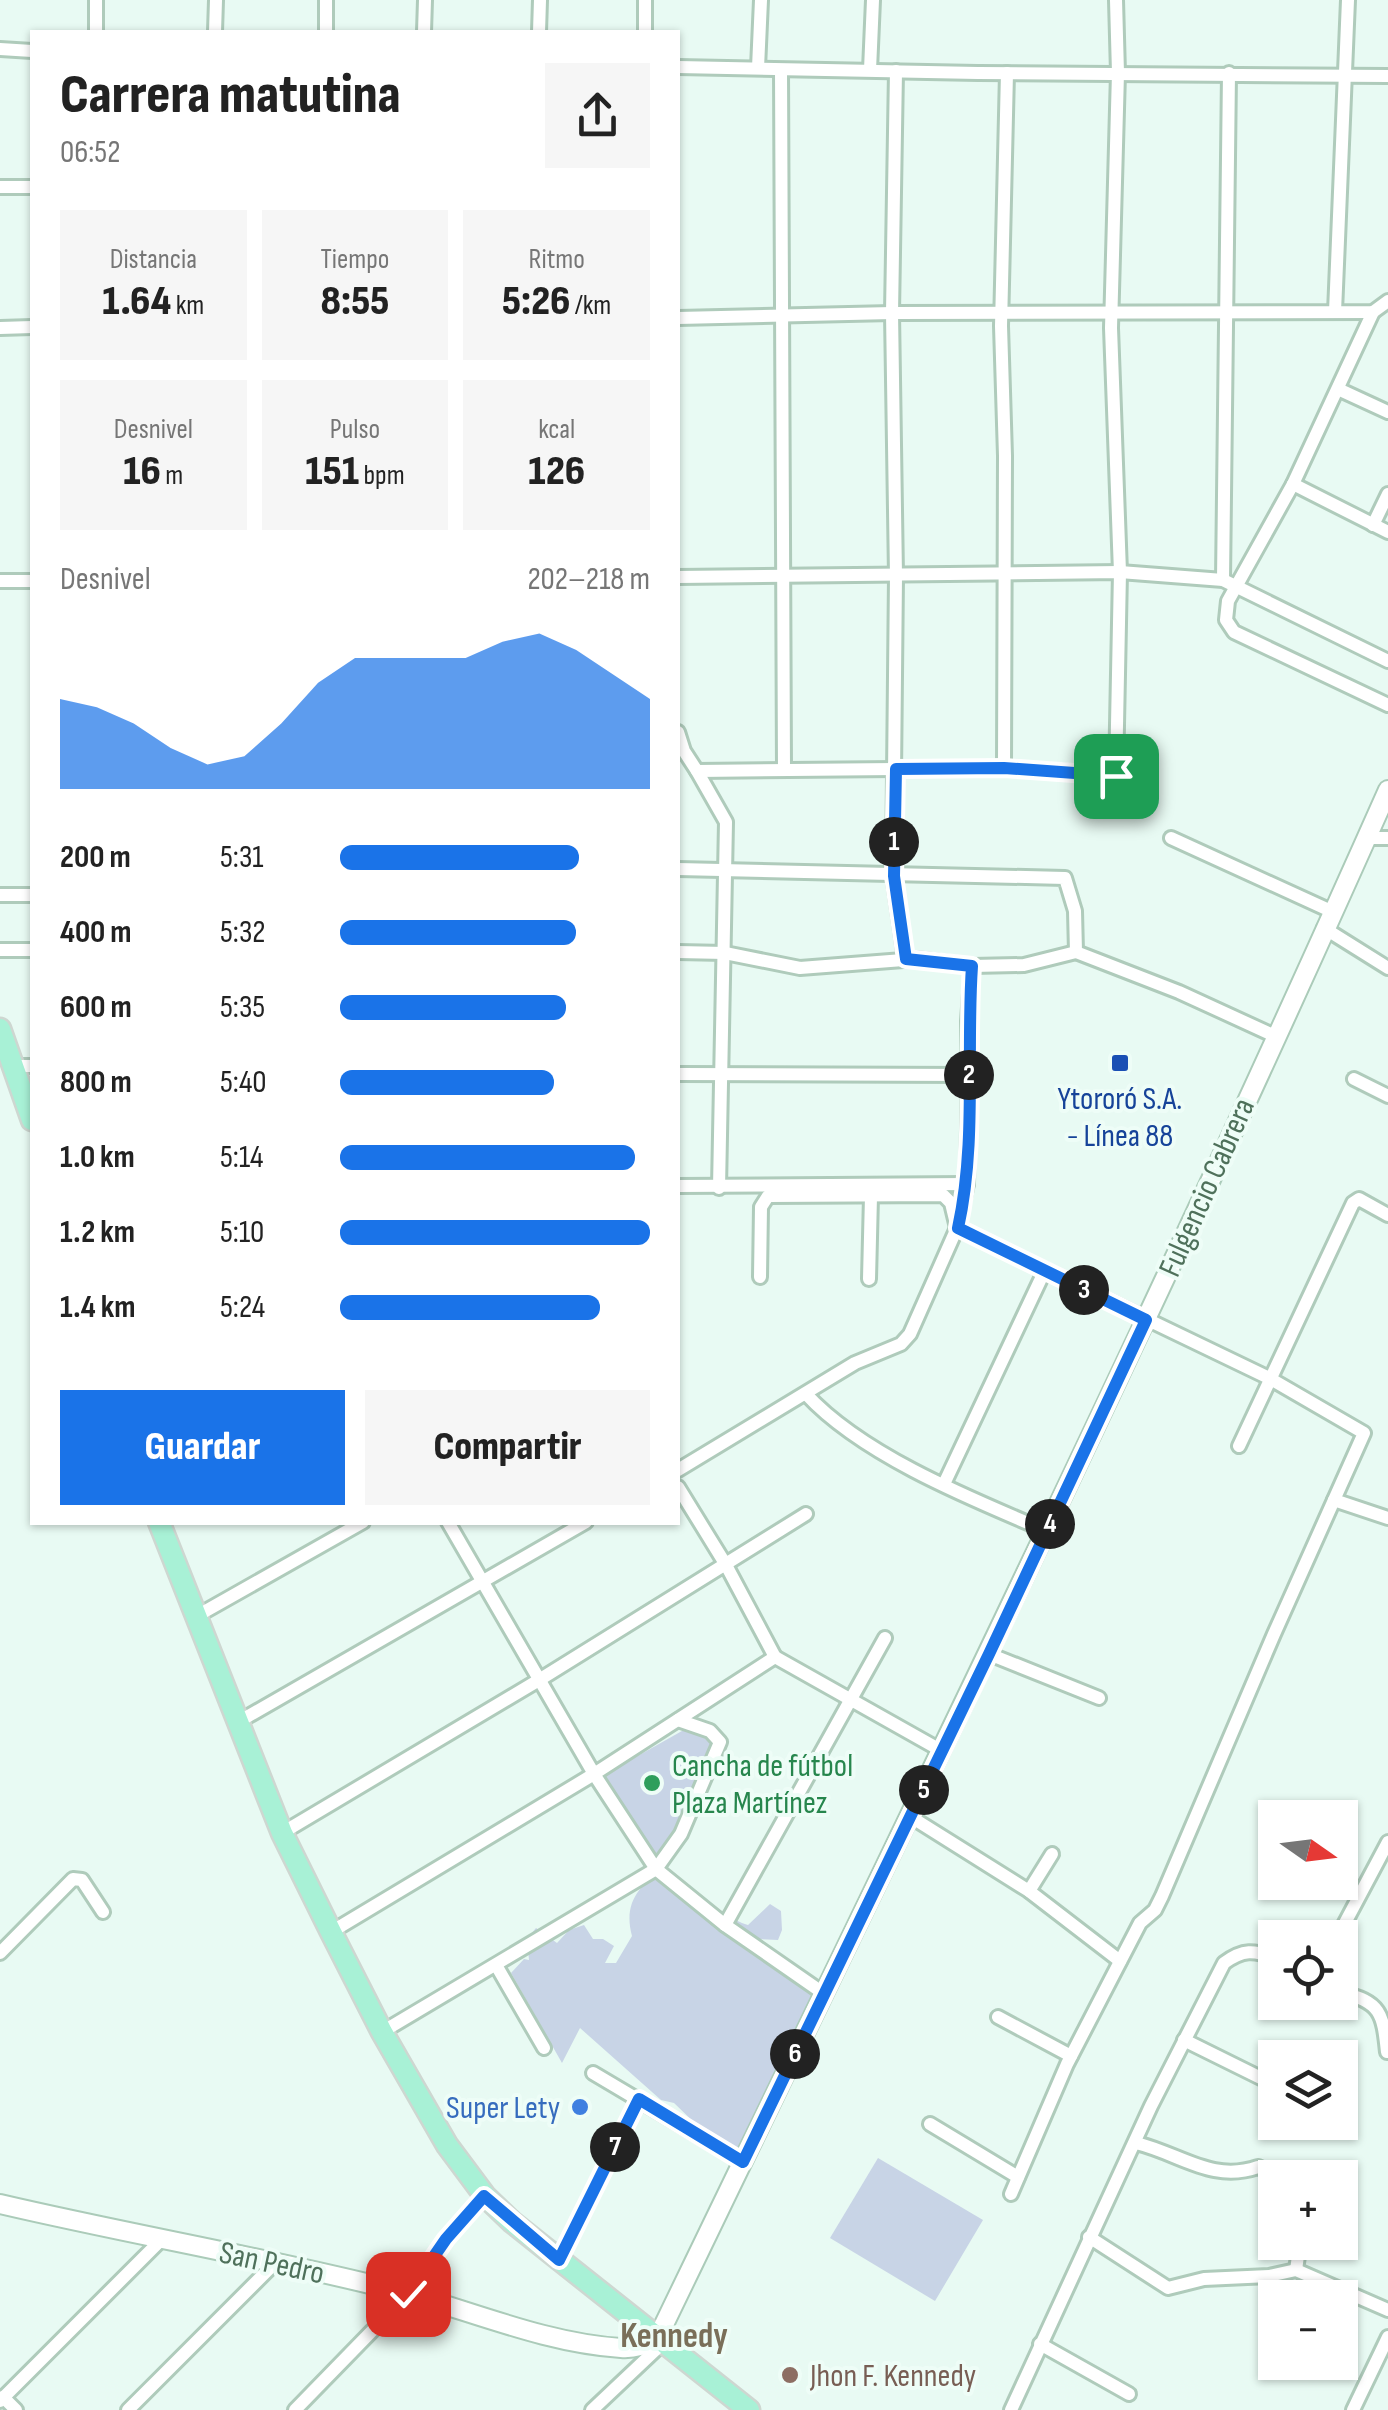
<!DOCTYPE html>
<html lang="es">
<head>
<meta charset="utf-8">
<style>
  body { margin:0; font-family:"Sofia Sans Condensed",sans-serif; background:#f6f6f6; color:#222; height:100vh; display:flex; flex-direction:column; font-size:38px; white-space:nowrap }
  * { box-sizing:border-box; margin:0 }
  p { font-size:32px; color:#767676 }
  .icon { flex:none; width:55px; height:55px; fill:none; stroke:currentColor; stroke-width:2; stroke-linecap:round; stroke-linejoin:round }
  .map { position:relative; flex:1; overflow:hidden }
  .panel { position:absolute; left:30px; top:30px; width:650px; height:1495px; display:flex; flex-direction:column; background:#fff; border-radius:0px; box-shadow:0 2px 8px #0004 }
  .panel>* { flex:none }
  .needle { width:65px; rotate:104deg }
  .tools { position:absolute; left:1258px; top:1800px; display:grid; gap:20px }
  .tools a { display:grid; place-items:center; width:100px; height:100px; border-radius:0px; background:#fff; box-shadow:0 2px 8px #0004; font-size:50px }
  .pin { position:absolute; display:grid; place-items:center; width:85px; height:85px; color:#fff; margin:-42px; border-radius:20px; box-shadow:0 5px 15px #0006 }
  .km { position:absolute; width:50px; height:50px; margin:-25px; border-radius:50%; background:#222; color:#fff; font-size:28px; line-height:50px; text-align:center }
  .round { display:grid; place-items:center; flex:none; width:105px; height:105px; border-radius:0px; background:#f6f6f6 }
  .head { display:flex; align-items:center; justify-content:space-between; height:170px; padding:0 30px }
  h1 { font-size:55px; font-weight:800; line-height:75px }
  .stats { display:grid; grid-template-columns:repeat(3,1fr); gap:15px; height:170px; padding:10px 30px }
  .stats div { display:grid; align-content:center; border-radius:0px; background:#f6f6f6; text-align:center }
  .stats b { font-size:42px; font-weight:800 }
  .stats small { font-size:28px; font-weight:400 }
  .stats p { font-size:28px }
  .chart { height:280px; padding:20px 30px }
  .chart p { display:flex; justify-content:space-between }
  .chart svg { width:100%; height:180px; margin-top:10px; fill:#1a73e8; opacity:.7 }
  .primary-button { display:flex; gap:20px; margin-top:auto; padding:20px 30px }
  .primary-button a { flex:1; height:115px; border-radius:0px; background:#1a73e8; color:#fff; font-size:40px; font-weight:800; line-height:115px; text-align:center }
  .primary-button a+a { background:#f6f6f6; color:#222 }
  ul { padding:0 30px; list-style:none; font-size:32px }
  li { display:grid; grid-template-columns:160px 120px 1fr; align-items:center; height:75px }
  li i { height:25px; border-radius:12px; background:#1a73e8 }
  .map>svg:first-child { display:block }
</style>
</head>
<body>
<div class="map">
<svg width="1388" height="2410" viewBox="0 0 1388 2410">
  <rect width="100%" height="100%" fill="#e8faf3"/>
  <!-- park -->
  <g fill="#c8d4e6">
    <polygon points="689,1727 702,1732 714,1742 699,1784 658,1861 604,1775"/>
    <path d="M 663,1868 C 679,1883 703,1890 712,1910 L 723,1912 L 726,1917 C 735,1918 739,1923 748,1925 L 770,1904 L 781,1911 L 782,1930 L 778,1940 L 759,1939 L 792,1964 L 816,1998 L 804,2013 L 814,2025 L 744,2151 L 704,2132 L 674,2103 L 661,2100 L 580,2028 L 562,2063 L 511,1973 L 524,1959 L 529,1960 L 527,1939 L 536,1928 L 557,1943 L 569,1930 L 584,1925 L 593,1939 L 603,1939 L 614,1946 L 605,1963 L 616,1963 L 632,1936 C 623,1903 639,1886 663,1868 Z"/>
    <polygon points="878,2158 983,2220 935,2301 830,2238"/>
  </g>
  <g fill="none" stroke-linecap="round" stroke-linejoin="round">
    <!-- street casing -->
    <g stroke="#afcbbb" stroke-width="18">
      <g id="street">
        <polyline points="326,0 326,32"/>
        <polyline points="1116,0 1118,73 1111,328 1120,572 1116,776"/>
        <polyline points="96,32 96,0"/>
        <polyline points="215,32 216,0"/>
        <polyline points="424,32 425,0"/>
        <polyline points="539,32 540,0"/>
        <polyline points="645,32 645,0"/>
        <polyline points="0,49 32,51"/>
        <polyline points="678,67 978,73 1388,76"/>
        <polyline points="758,68 761,0"/>
        <polyline points="781,70 784,768"/>
        <polyline points="870,70 873,0"/>
        <polyline points="896,71 892,313 896,576 893,875 905,959"/>
        <polyline points="0,187 32,187"/>
        <polyline points="1335,312 1348,0"/>
        <polyline points="1373,312 1293,484 1228,601 1226,620 1234,632 1388,705"/>
        <polyline points="678,318 892,313 1373,312 1388,301"/>
        <polyline points="0,328 32,327"/>
        <polyline points="1338,389 1388,412"/>
        <polyline points="1293,484 1388,532"/>
        <polyline points="1373,525 1388,494"/>
        <polyline points="678,577 1120,572 1223,580 1388,661"/>
        <polyline points="1223,580 1229,73"/>
        <polyline points="0,581 32,581"/>
        <polyline points="678,732 684,751 697,771 1004,768 1146,777"/>
        <polyline points="1004,768 1005,456 1001,326 1007,73"/>
        <polyline points="697,771 726,822 719,1188"/>
        <polyline points="1171,838 1331,911"/>
        <polyline points="1367,838 1388,838"/>
        <polyline points="678,869 1065,878 1075,911 1076,952 1179,992 1275,1036"/>
        <polyline points="0,895 32,895"/>
        <polyline points="1324,928 1388,968"/>
        <polyline points="0,950 32,950"/>
        <polyline points="678,952 725,953 800,968 916,959 972,966"/>
        <polyline points="16,1066 32,1066"/>
        <polyline points="678,1074 969,1075 967,1184 957,1228 910,1334 901,1344 855,1363 678,1470"/>
        <polyline points="969,1075 968,1021 972,966 1024,965 1076,952"/>
        <polyline points="1354,1079 1388,1096"/>
        <polyline points="678,1186 967,1184"/>
        <polyline points="760,1277 761,1207 768,1196 943,1195 951,1203 957,1228 1269,1378 1364,1433 1274,1634 1162,1896 1155,1910 1140,1923 1067,2064 1011,2194"/>
        <polyline points="869,1279 871,1196"/>
        <path d="M 806,1394 C 862,1455 971,1499 1047,1531"/>
        <polyline points="1239,1446 1353,1203 1359,1199 1388,1215"/>
        <polyline points="944,1484 1045,1270"/>
        <polyline points="1334,1500 1388,1518"/>
        <polyline points="448,1522 594,1774 656,1869 725,1925 823,1993"/>
        <polyline points="195,1617 363,1522"/>
        <polyline points="989,1654 1099,1698"/>
        <polyline points="775,1657 942,1751"/>
        <polyline points="238,1722 586,1522"/>
        <polyline points="911,1817 1029,1891 1120,1961"/>
        <polyline points="282,1833 539,1680 806,1514"/>
        <polyline points="1029,1891 1052,1854"/>
        <polyline points="725,1925 885,1638"/>
        <polyline points="331,1932 594,1774 775,1657 726,1565 678,1487"/>
        <polyline points="1337,1938 1388,1842"/>
        <polyline points="0,1953 73,1879 82,1880 103,1912"/>
        <polyline points="496,1965 544,2048"/>
        <path d="M 1340,1992 C 1381,2002 1383,2013 1387,2052"/>
        <polyline points="998,2017 1071,2056"/>
        <polyline points="382,2032 656,1869 681,1834 720,1742 710,1731 678,1720"/>
        <polyline points="1184,2040 1271,2083"/>
        <polyline points="593,2073 743,2162"/>
        <polyline points="930,2124 1018,2177"/>
        <path d="M 1136,2143 C 1181,2154 1212,2183 1258,2167 L 1282,2178"/>
        <polyline points="1089,2237 1168,2288 1204,2279 1269,2276 1296,2270 1388,2310"/>
        <polyline points="559,2259 639,2099"/>
        <polyline points="1296,2270 1300,2242"/>
        <polyline points="1040,2344 1129,2394"/>
        <polyline points="3,2397 16,2410"/>
        <polyline points="0,2401 161,2240"/>
        <polyline points="128,2410 277,2261"/>
        <polyline points="295,2410 408,2294 446,2239 485,2196"/>
        <polyline points="592,2410 663,2343"/>
        <path d="M 1011,2410 L 1151,2106 L 1224,1963 C 1243,1949 1254,1950 1275,1958"/>
        <polyline points="1353,2410 1388,2337"/>
      </g>
    </g>
    <!-- secondary casing -->
    <g stroke="#abcbb9" stroke-width="22">
      <path id="secondary" d="M 0,2204 C 128,2234 258,2256 386,2288 C 463,2307 541,2343 621,2348 C 635,2349 645,2345 657,2339 C 905,1825 1156,1312 1388,790"/>
    </g>
    <!-- primary casing -->
    <g stroke="#ced7d1" stroke-width="25">
      <g id="primary">
        <polyline points="0,1029 32,1120"/>
        <polyline points="159,1522 282,1833 331,1932 382,2032 447,2145 485,2196 512,2222 749,2410"/>
      </g>
    </g>
    <!-- street -->
    <use href="#street" stroke="#fff" stroke-width="12"/>
    <!-- secondary -->
    <use href="#secondary" stroke="#fff" stroke-width="18"/>
    <!-- primary -->
    <use href="#primary" stroke="#a8f1d6" stroke-width="20"/>
  </g>
  <g fill="none" stroke-linecap="round" stroke-linejoin="round">
    <!-- route casing -->
    <g stroke="#fff" stroke-width="20">
      <path id="route" d="M 408,2294 L 446,2239 L 484,2196 L 559,2260 L 639,2099 L 743,2162 L 989,1654 L 1146,1320 L 958,1228 C 977,1142 966,1053 972,966 L 906,959 L 894,876 L 896,769 L 1004,768 L 1116,776"/>
    </g>
    <!-- route -->
    <use href="#route" stroke="#1a73e8" stroke-width="12"/>
  </g>
  <!-- markers -->
  <rect fill="#1a4fb4" stroke="#eefdf7" stroke-width="4" x="1110" y="1053" width="20" height="20" rx="5"/>
  <circle fill="#2e9e5b" stroke="#eefdf7" stroke-width="4" cx="652" cy="1783" r="10"/>
  <circle fill="#3f7fe0" stroke="#eefdf7" stroke-width="4" cx="580" cy="2107" r="10"/>
  <circle fill="#8d6e63" stroke="#eefdf7" stroke-width="4" cx="790" cy="2375" r="10"/>
  <g text-anchor="middle" stroke-width="8" stroke-linejoin="round" paint-order="stroke">
    <!-- transit labels -->
    <g font-size="32" fill="#164399" stroke="#eefdf7">
      <text x="1120" y="1109">Ytororó S.A.<tspan x="1120" dy="37">- Línea 88</tspan></text>
    </g>
    <!-- street labels -->
    <g font-size="32" fill="#4f715b" stroke="#eefdf7">
      <text transform="translate(1206 1187) rotate(-66)" y="11">Fulgencio Cabrera</text>
      <text transform="translate(272 2262) rotate(12)" y="11">San Pedro</text>
    </g>
    <!-- leisure labels -->
    <g font-size="32" fill="#27864d" stroke="#eefdf7" text-anchor="start">
      <text x="672" y="1776">Cancha de fútbol<tspan x="672" dy="37">Plaza Martínez</tspan></text>
    </g>
    <!-- shop labels -->
    <g font-size="32" fill="#366cbe" stroke="#eefdf7" text-anchor="end">
      <text x="560" y="2118">Super Lety</text>
    </g>
    <!-- education labels -->
    <g font-size="32" fill="#785e54" stroke="#eefdf7" text-anchor="start">
      <text x="810" y="2386">Jhon F. Kennedy</text>
    </g>
    <!-- neighbourhood labels -->
    <g font-size="35" font-weight="bold" fill="#7a6f59" stroke="#eefdf7">
      <text x="674" y="2347">Kennedy</text>
    </g>
  </g>
</svg>
<div class="tools">
<a><svg class="needle" viewBox="-14 -14 28 28"><path d="M0-13l5 13h-10z" fill="#e53935"/><path d="M0 13l5-13h-10z" fill="#767676"/></svg></a>
<a><svg class="icon" aria-label="locate" viewBox="0 0 24 24"><circle cx="12" cy="12" r="6"/><path d="M12 2v4M12 18v4M2 12h4M18 12h4"/></svg></a>
<a><svg class="icon" aria-label="layers" viewBox="0 0 24 24"><path d="M12 4l9 5-9 5-9-5zM3 14l9 5 9-5"/></svg></a>
<a>+</a>
<a>−</a>
</div>
<div class="pin" style="left:1116px;top:776px;background:#1e9e55"><svg class="icon" aria-label="arrive" viewBox="0 0 24 24"><path d="M6 21V4h12l-3 4 3 4H6"/></svg></div>
<div class="pin" style="left:408px;top:2294px;background:#d93025"><svg class="icon" aria-label="check" viewBox="0 0 24 24"><path d="M5 12l5 5 9-10"/></svg></div>
<b class="km" style="left:894px;top:842px">1</b>
<b class="km" style="left:969px;top:1075px">2</b>
<b class="km" style="left:1084px;top:1290px">3</b>
<b class="km" style="left:1050px;top:1524px">4</b>
<b class="km" style="left:924px;top:1790px">5</b>
<b class="km" style="left:795px;top:2054px">6</b>
<b class="km" style="left:615px;top:2147px">7</b>
<section class="panel">
<div class="head"><div><h1>Carrera matutina</h1><p>06:52</p></div><a class="round"><svg class="icon" aria-label="share" viewBox="0 0 24 24"><path d="M12 15V3M7 8l5-5 5 5M5 13v7h14v-7"/></svg></a></div>
<div class="stats">
<div><p>Distancia</p><b>1.64<small> km</small></b></div>
<div><p>Tiempo</p><b>8:55</b></div>
<div><p>Ritmo</p><b>5:26<small> /km</small></b></div>
</div>
<div class="stats">
<div><p>Desnivel</p><b>16<small> m</small></b></div>
<div><p>Pulso</p><b>151<small> bpm</small></b></div>
<div><p>kcal</p><b>126</b></div>
</div>
<div class="chart"><p><span>Desnivel</span>202–218 m</p>
<svg viewBox="0 0 160 44" preserveAspectRatio="none"><path d="M0 44V22L10 24L20 28L30 34L40 38L50 36L60 28L70 18L80 12L90 12L100 12L110 12L120 8L130 6L140 10L150 16L160 22V44z"/></svg>
</div>
<ul>
<li><b>200 m</b>5:31<i style="width:77%"></i></li>
<li><b>400 m</b>5:32<i style="width:76%"></i></li>
<li><b>600 m</b>5:35<i style="width:73%"></i></li>
<li><b>800 m</b>5:40<i style="width:69%"></i></li>
<li><b>1.0 km</b>5:14<i style="width:95%"></i></li>
<li><b>1.2 km</b>5:10<i style="width:100%"></i></li>
<li><b>1.4 km</b>5:24<i style="width:84%"></i></li>
</ul>
<div class="primary-button"><a>Guardar</a><a>Compartir</a></div>
</section>
</div>
</body>
</html>
